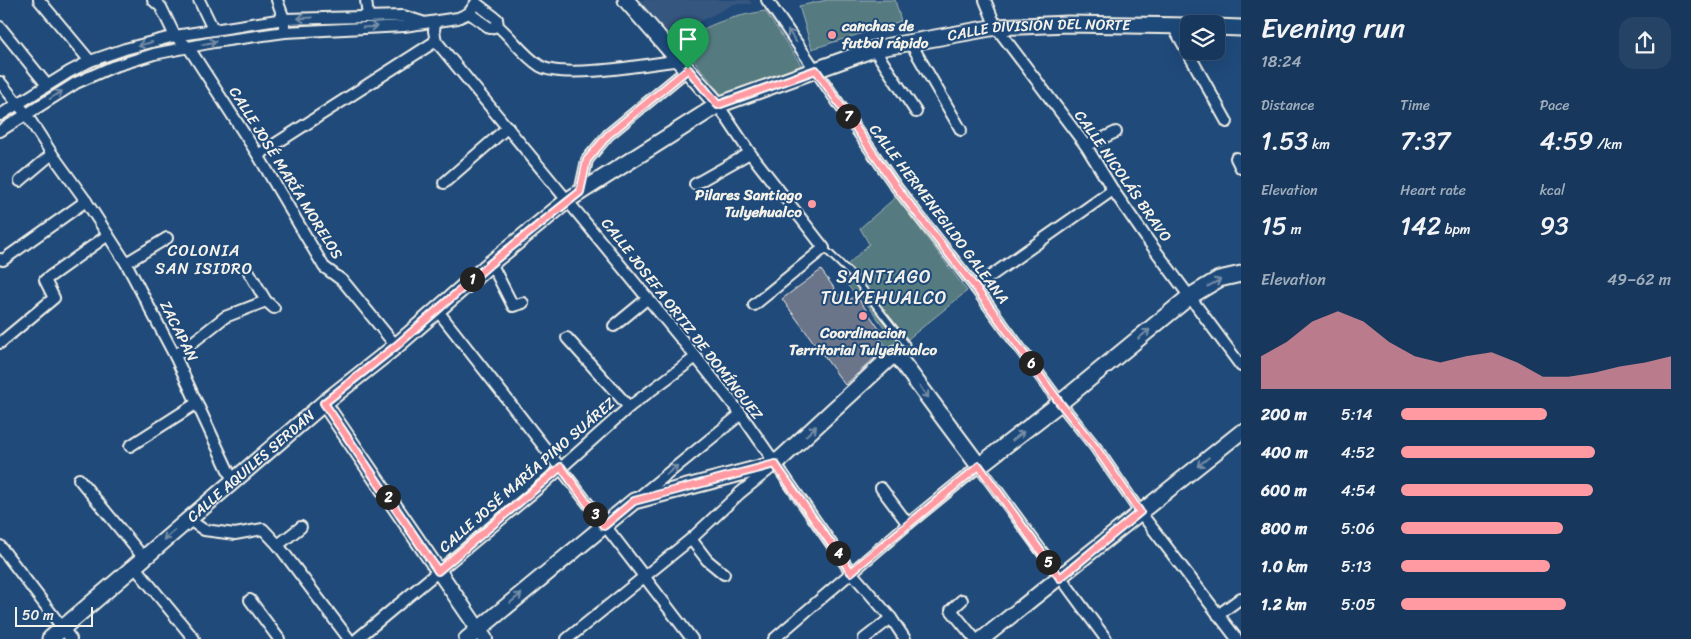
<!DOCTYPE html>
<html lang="en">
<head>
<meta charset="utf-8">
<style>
  body { margin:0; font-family:Sriracha,sans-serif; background:#244365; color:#f1f3f6; height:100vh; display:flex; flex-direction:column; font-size:19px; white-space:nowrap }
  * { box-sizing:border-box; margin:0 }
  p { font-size:16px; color:#9eacbb }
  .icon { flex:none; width:28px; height:28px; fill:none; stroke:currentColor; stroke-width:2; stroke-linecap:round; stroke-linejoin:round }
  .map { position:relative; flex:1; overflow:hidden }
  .drawer { display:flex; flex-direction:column; background:#17385c; width:450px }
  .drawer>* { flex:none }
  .buttons { position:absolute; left:1180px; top:15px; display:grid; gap:10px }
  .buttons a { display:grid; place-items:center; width:45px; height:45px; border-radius:10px; background:#17385c; box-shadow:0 5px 20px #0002,0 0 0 1px #365272; font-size:25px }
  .scale { position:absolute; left:15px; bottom:12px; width:78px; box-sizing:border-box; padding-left:5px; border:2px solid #f4f1e8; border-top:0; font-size:14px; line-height:18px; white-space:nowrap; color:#f4f1e8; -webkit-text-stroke:4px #1f4a7a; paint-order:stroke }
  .pin { position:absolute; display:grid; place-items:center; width:42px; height:42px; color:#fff; margin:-51px -21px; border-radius:50% 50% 50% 0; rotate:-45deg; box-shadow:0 0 5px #0007 }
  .pin .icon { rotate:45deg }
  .km { position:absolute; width:25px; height:25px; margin:-12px; border-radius:50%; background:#222; color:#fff; font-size:14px; line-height:25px; text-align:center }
  .round { display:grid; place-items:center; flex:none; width:52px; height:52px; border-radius:15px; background:#244365 }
  .overview { display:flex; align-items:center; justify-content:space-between; height:85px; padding:0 20px }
  h1 { font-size:28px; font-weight:600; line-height:38px }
  .metrics { display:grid; grid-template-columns:repeat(3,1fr); gap:8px; height:85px; padding:5px 20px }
  .metrics div { display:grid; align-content:center }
  .metrics b { font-size:25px; font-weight:600 }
  .metrics small { font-size:14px; font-weight:400 }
  .metrics p { font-size:14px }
  .chart { height:140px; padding:10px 20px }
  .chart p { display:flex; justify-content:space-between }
  .chart svg { width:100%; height:90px; margin-top:5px; fill:#ff9aa2; opacity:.7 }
  ul { padding:0 20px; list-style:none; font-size:16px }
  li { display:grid; grid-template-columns:80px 60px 1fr; align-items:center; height:38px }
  li i { height:12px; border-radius:6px; background:#ff9aa2 }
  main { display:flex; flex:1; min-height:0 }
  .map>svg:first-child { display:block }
</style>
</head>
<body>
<main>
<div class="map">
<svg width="1241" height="639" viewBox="0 0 1241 639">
  <rect width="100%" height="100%" fill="#1f4a7a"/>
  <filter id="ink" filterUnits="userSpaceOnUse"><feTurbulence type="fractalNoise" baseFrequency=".02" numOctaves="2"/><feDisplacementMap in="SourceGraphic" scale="10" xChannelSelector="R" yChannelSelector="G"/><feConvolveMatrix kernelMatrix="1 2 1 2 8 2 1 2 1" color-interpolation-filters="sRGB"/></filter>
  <g filter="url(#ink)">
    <!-- built -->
    <polygon fill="#36577f" points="640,0 749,0 752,4 734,4 664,40"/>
    <!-- green -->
    <g fill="#557a80" stroke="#a4b6b4">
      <polygon points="827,0 895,0 901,21 812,49 799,6"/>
      <path d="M 765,11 L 806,72 L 725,99 L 680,43 C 709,23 730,17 765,11 Z"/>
      <polygon points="896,197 967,291 892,352 880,338 886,330 859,293 854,293 838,274 869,244 860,228"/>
    </g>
    <!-- building -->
    <polygon fill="#6b758a" stroke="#f4f1e8" points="821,270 845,303 856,295 880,330 875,333 886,348 845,385 782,299"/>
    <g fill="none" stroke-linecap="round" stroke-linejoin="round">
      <!-- service casing -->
      <g stroke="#f4f1e8" stroke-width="9">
        <polyline id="service" points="824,248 852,275 906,344"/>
      </g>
      <!-- minor casing -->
      <g stroke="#f4f1e8" stroke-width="14">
        <g id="minor">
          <polyline points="39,0 90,61"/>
          <polyline points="153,0 161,7 175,36 189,48 258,155 324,267 343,281 396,346"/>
          <polyline points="199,0 213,29"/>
          <polyline points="277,0 284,19 284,26"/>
          <polyline points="366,0 368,17"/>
          <polyline points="767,0 897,188 975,287 1060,403 1096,448 1140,512 1237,639"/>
          <polyline points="985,0 996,27 1086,146 1113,190 1147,239 1241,366"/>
          <path d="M 476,3 L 497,19 L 498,26 C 512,38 524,56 540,66 C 563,80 650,64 680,60"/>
          <polyline points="469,13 490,28 498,26"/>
          <polyline points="435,22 434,31 436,41 696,357 741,414 851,572 891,618 905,639"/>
          <polyline points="1173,26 1227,122"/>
          <polyline points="0,27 47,85"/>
          <polyline points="910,42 961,130"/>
          <polyline points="874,49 916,112"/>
          <polyline points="0,82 26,114 52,154 86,201 126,263 175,356 233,481"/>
          <polyline points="718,105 750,153 824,248 754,305"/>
          <polyline points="0,115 69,72 90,61 125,49 175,36 284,19 403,16 422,22"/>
          <polyline points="0,131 76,83 112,67 154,54 214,42 285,32 404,26 458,18 469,13 476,3"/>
          <polyline points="1086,146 1116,132"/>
          <polyline points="258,155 436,41"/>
          <polyline points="1236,158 1241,168"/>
          <polyline points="20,181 52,154"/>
          <polyline points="444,183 508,127"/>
          <polyline points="695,184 750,153"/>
          <polyline points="580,192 587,160 608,135 688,69"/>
          <polyline points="0,259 3,260 86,201"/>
          <polyline points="126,263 167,238"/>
          <polyline points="491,263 513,306 523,303"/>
          <polyline points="249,272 266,301 274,308"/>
          <polyline points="975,287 1113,190"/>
          <path d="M 437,310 C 523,419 608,529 692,639"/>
          <polyline points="614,326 648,298"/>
          <polyline points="567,338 629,407"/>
          <polyline points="0,343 54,298 45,280 108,235"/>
          <polyline points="175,356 225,317 266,301"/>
          <polyline points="130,446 197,403"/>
          <polyline points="79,479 143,557"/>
          <polyline points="881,488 908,524"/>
          <polyline points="639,497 741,414"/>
          <polyline points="188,519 204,530 235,534 263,529 278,545 349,639"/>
          <polyline points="691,539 707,560 724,574"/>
          <polyline points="278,545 301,527"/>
          <polyline points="0,546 71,639"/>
          <polyline points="134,566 194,639"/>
          <polyline points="250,600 279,639"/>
          <polyline points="962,600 951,610 975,639"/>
          <polyline points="1218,615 1241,598"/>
          <polyline points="357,639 542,485 629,407 696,357"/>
          <polyline points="567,639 691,539 740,493 771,468"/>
          <polyline points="774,639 908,524 979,466 1106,639"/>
          <polyline points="864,639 891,618"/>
        </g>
      </g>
      <!-- tertiary casing -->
      <g stroke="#f4f1e8" stroke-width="18">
        <g id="tertiary">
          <polyline points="324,403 485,639"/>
          <polyline points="982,639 1241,432"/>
        </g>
      </g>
      <!-- secondary casing -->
      <g stroke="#f4f1e8" stroke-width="19">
        <g id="secondary">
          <polyline points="626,0 718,105"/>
          <polyline points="1216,27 1241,28"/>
          <path id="s1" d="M 50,639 L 324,403 L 396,346 L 491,263 L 568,200 L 718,105 L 874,49 L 996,27 L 1068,24 L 1189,26"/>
          <polyline points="467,639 634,501 775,464 895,353 979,466 1060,403 1189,297 1219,279 1241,274"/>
        </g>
      </g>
      <!-- service -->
      <use href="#service" stroke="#1f4a7a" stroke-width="5"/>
      <!-- minor -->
      <use href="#minor" stroke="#1f4a7a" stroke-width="10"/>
      <!-- tertiary -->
      <use href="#tertiary" stroke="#1f4a7a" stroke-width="14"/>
      <!-- secondary -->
      <use href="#secondary" stroke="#1f4a7a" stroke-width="15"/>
    </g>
    <!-- one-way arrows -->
    <defs><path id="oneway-shaft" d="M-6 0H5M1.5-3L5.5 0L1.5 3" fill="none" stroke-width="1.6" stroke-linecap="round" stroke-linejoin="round" transform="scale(1.25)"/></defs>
    <g stroke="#748da6">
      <use href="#oneway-shaft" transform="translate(305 18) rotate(177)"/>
      <use href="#oneway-shaft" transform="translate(370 27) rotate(-3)"/>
      <use href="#oneway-shaft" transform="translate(792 36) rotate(-125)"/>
      <use href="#oneway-shaft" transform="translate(209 43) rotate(-12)"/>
      <use href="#oneway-shaft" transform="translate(145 44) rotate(165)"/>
      <use href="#oneway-shaft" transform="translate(56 95) rotate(-32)"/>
      <use href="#oneway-shaft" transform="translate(1214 283) rotate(-28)"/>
      <use href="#oneway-shaft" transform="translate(1144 334) rotate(-39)"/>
      <use href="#oneway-shaft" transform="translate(924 392) rotate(53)"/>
      <use href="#oneway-shaft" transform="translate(811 431) rotate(-43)"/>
      <use href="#oneway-shaft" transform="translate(1018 436) rotate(-38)"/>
      <use href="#oneway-shaft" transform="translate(1203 462) rotate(141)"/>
      <use href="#oneway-shaft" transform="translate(672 470) rotate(-39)"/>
      <use href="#oneway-shaft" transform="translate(169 535) rotate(139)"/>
      <use href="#oneway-shaft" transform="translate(516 598) rotate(-40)"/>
    </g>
  </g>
  <g fill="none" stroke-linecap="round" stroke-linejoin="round" filter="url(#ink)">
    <!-- route casing -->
    <g stroke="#fff" stroke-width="10">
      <polygon id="route" points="688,69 718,105 816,70 897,188 975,287 1060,403 1096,448 1140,512 1060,578 979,466 851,572 775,464 634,501 604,526 561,467 438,571 324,403 396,346 491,263 580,192 587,160 608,135"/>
    </g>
    <!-- route -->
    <use href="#route" stroke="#ff9aa2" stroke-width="6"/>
  </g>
  <!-- markers -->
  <g fill="#ff9aa2" stroke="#1f4a7a" stroke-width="2">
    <circle cx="832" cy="35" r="5"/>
    <circle cx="812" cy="204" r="5"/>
    <circle cx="863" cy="316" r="5"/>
  </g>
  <g text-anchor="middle" stroke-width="4" stroke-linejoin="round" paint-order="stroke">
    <!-- poi labels -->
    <g font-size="15" font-weight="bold" fill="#f4f1e8" stroke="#1f4a7a" text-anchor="start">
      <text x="842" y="31">canchas de<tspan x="842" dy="17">futbol rápido</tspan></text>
      <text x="802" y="200" text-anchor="end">Pilares Santiago<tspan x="802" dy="17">Tulyehualco</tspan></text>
      <text x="863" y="338" text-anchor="middle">Coordinacion<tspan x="863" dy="17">Territorial Tulyehualco</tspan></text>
    </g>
    <!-- street labels -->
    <g font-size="15" fill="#f4f1e8" stroke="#1f4a7a">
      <text dy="5" stroke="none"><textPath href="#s1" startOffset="1189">CALLE DIVISIÓN DEL NORTE</textPath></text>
      <text transform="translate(286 173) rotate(58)" y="5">CALLE JOSÉ MARÍA MORELOS</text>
      <text transform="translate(1123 176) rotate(55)" y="5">CALLE NICOLÁS BRAVO</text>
      <text transform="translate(939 214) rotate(53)" y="5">CALLE HERMENEGILDO GALEANA</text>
      <text transform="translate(682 319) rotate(52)" y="5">CALLE JOSEFA ORTIZ DE DOMÍNGUEZ</text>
      <text transform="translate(179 331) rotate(63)" y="5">ZACAPAN</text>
      <text dy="5" stroke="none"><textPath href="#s1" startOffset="265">CALLE AQUILES SERDÁN</textPath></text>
      <text transform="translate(527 475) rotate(-41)" y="5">CALLE JOSÉ MARÍA PINO SUÁREZ</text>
    </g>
    <!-- neighbourhood labels -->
    <g font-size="16" letter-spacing="1" fill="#f4f1e8" stroke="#1f4a7a">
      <text x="204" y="256">COLONIA<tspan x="204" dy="18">SAN ISIDRO</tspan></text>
    </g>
    <!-- quarter labels -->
    <g font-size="18" letter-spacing="1" fill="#f4f1e8" stroke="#1f4a7a">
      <text x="884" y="283">SANTIAGO<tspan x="884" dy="21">TULYEHUALCO</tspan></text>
    </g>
  </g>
</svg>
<div class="buttons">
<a><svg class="icon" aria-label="layers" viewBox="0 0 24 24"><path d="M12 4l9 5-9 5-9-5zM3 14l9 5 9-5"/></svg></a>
</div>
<div class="scale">50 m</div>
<div class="pin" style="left:688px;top:69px;background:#1e9e55"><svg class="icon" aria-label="arrive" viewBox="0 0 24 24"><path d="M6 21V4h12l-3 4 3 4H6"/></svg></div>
<b class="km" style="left:472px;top:279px">1</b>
<b class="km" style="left:388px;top:497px">2</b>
<b class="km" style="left:595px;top:514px">3</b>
<b class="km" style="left:838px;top:553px">4</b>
<b class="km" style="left:1048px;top:562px">5</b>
<b class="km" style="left:1031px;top:363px">6</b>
<b class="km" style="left:848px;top:116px">7</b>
</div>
<section class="drawer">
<div class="overview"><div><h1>Evening run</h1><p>18:24</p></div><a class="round"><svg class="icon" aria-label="share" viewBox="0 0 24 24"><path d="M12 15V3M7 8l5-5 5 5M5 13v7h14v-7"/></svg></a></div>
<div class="metrics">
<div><p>Distance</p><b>1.53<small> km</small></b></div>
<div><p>Time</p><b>7:37</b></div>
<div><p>Pace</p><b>4:59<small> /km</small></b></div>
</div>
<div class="metrics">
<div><p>Elevation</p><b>15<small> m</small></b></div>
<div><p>Heart rate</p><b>142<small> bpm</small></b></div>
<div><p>kcal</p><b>93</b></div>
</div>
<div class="chart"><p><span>Elevation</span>49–62 m</p>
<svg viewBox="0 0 160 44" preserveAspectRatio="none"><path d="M0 44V28L10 21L20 11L30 6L40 11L50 21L60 28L70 31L80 28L90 26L100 31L110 38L120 38L130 36L140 33L150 31L160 28V44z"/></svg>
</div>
<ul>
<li><b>200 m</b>5:14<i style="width:54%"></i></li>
<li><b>400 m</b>4:52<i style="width:72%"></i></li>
<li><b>600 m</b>4:54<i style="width:71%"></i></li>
<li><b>800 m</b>5:06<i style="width:60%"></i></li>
<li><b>1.0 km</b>5:13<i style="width:55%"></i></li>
<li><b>1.2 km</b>5:05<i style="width:61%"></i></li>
</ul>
</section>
</main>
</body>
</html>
